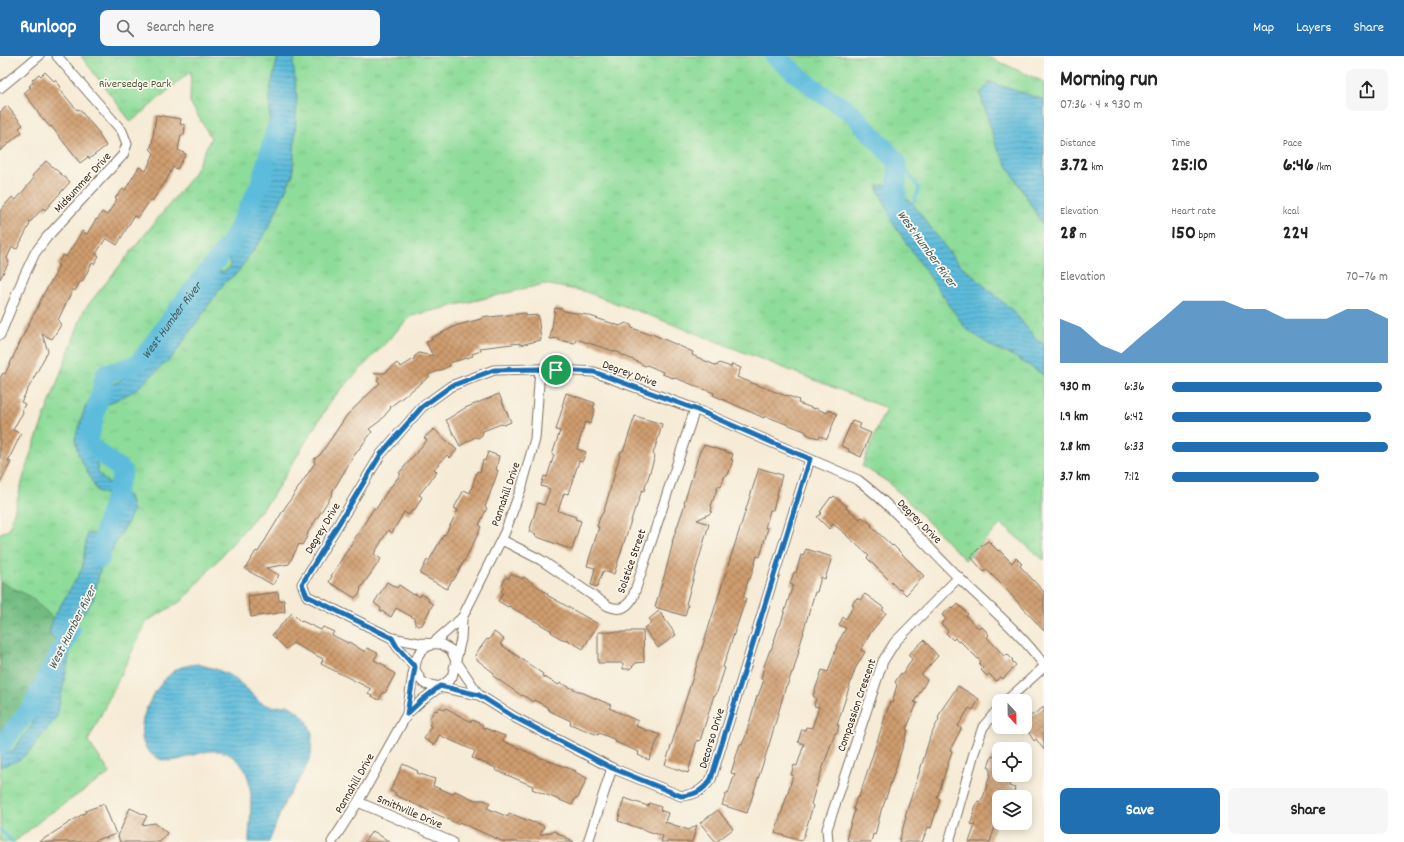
<!DOCTYPE html>
<html lang="en">
<head>
<meta charset="utf-8">
<style>
  body { margin:0; font-family:Dekko,sans-serif; background:#f6f6f6; color:#222; height:100vh; display:flex; flex-direction:column; font-size:15px; white-space:nowrap }
  * { box-sizing:border-box; margin:0 }
  p { font-size:13px; color:#767676 }
  .icon { flex:none; width:22px; height:22px; fill:none; stroke:currentColor; stroke-width:2; stroke-linecap:round; stroke-linejoin:round }
  .map { position:relative; flex:1; overflow:hidden }
  .panel { display:flex; flex-direction:column; background:#fff; width:360px }
  .panel>* { flex:none }
  .needle { width:26px; rotate:158deg }
  .buttons { position:absolute; left:992px; top:638px; display:grid; gap:8px }
  .buttons a { display:grid; place-items:center; width:40px; height:40px; border-radius:8px; background:#fff; box-shadow:0 2px 10px #0003; font-size:20px }
  .pin { position:absolute; display:grid; place-items:center; width:34px; height:34px; color:#fff; margin:-17px; border:2px solid #fff; border-radius:50%; box-shadow:0 1px 4px #0007 }
  .round { display:grid; place-items:center; flex:none; width:42px; height:42px; border-radius:8px; background:#f6f6f6 }
  .headline { display:flex; align-items:center; justify-content:space-between; height:68px; padding:0 16px }
  h1 { font-size:22px; font-weight:700; line-height:30px }
  .stats { display:grid; grid-template-columns:repeat(3,1fr); gap:6px; height:68px; padding:4px 16px }
  .stats div { display:grid; align-content:center }
  .stats b { font-size:20px; font-weight:700 }
  .stats small { font-size:11px; font-weight:400 }
  .stats p { font-size:11px }
  .chart { height:112px; padding:8px 16px }
  .chart p { display:flex; justify-content:space-between }
  .chart svg { width:100%; height:72px; margin-top:4px; fill:#1f6fb2; opacity:.7 }
  .cta { display:flex; gap:8px; margin-top:auto; padding:8px 16px }
  .cta a { flex:1; height:46px; border-radius:8px; background:#1f6fb2; color:#fff; font-size:16px; font-weight:700; line-height:46px; text-align:center }
  .cta a+a { background:#f6f6f6; color:#222 }
  ul { padding:0 16px; list-style:none; font-size:13px }
  li { display:grid; grid-template-columns:64px 48px 1fr; align-items:center; height:30px }
  li i { height:10px; border-radius:5px; background:#1f6fb2 }
  header { display:flex; align-items:center; gap:24px; box-sizing:border-box; height:56px; padding:0 20px; background:#1f6fb2; color:#fff }
  header strong { font-size:19px }
  nav { display:flex; gap:22px; margin-inline-start:auto; font-size:14px }
  .search { width:280px; height:36px; background:#f6f6f6; display:flex; align-items:center; gap:10px; box-sizing:border-box; padding:0 14px; border-radius:8px; color:#767676; font-size:15px }
  main { display:flex; flex:1; min-height:0 }
  .map>svg:first-child { display:block }
</style>
</head>
<body>
<header>
<strong>Runloop</strong>
<div class="search"><svg class="icon" aria-label="search" viewBox="0 0 24 24"><circle cx="10" cy="10" r="6"/><path d="M15 15l6 6"/></svg>Search here</div>
<nav><a>Map</a><a>Layers</a><a>Share</a></nav>
</header>
<main>
<div class="map">
<svg width="1044" height="786" viewBox="0 0 1044 786">
  <defs>
    <pattern id="grass-tufts" width="24" height="20" patternUnits="userSpaceOnUse"><rect width="24" height="20" fill="#8edc9a"/><path d="M3 7l-1-3M5 7V3M7 7l1-3M15 17l-1-3M17 17v-4M19 17l1-3" fill="none" stroke="#7bbd84"/></pattern>
    <pattern id="forest-crowns" width="20" height="18" patternUnits="userSpaceOnUse"><rect width="20" height="18" fill="#72bc82"/><path d="M2 6a3 3 0 1 1 6 0M12 15a3 3 0 1 1 6 0" fill="none" stroke="#5f996a"/></pattern>
    <pattern id="water-rules" width="6" height="5" patternUnits="userSpaceOnUse"><rect width="6" height="5" fill="#5dbcdc"/><path d="M0 2.5h6" fill="none" stroke="#4e99b2"/></pattern>
    <pattern id="building-cross-hatch" width="8" height="8" patternUnits="userSpaceOnUse"><rect width="8" height="8" fill="#cf9d70"/><path d="M0 0l8 8M0 8l8-8" fill="none" stroke="#a9805b"/></pattern>
  </defs>
  <rect width="100%" height="100%" fill="#fbf7ec"/>
  <filter id="ink" filterUnits="userSpaceOnUse"><feTurbulence type="fractalNoise" baseFrequency=".025" numOctaves="2"/><feDisplacementMap in="SourceGraphic" scale="8" xChannelSelector="R" yChannelSelector="G"/><feConvolveMatrix kernelMatrix="1 2 1 2 8 2 1 2 1" color-interpolation-filters="sRGB"/></filter>
  <filter id="wash" filterUnits="userSpaceOnUse"><feTurbulence type="fractalNoise" baseFrequency=".012" numOctaves="4" result="noise"/><feDisplacementMap in="SourceGraphic" scale="16" xChannelSelector="R" yChannelSelector="G"/><feGaussianBlur stdDeviation="0.9" result="paint"/><feColorMatrix in="noise" values="0 0 0 0 0 0 0 0 0 0 0 0 0 0 0 0 0 1.4 0 .05"/><feComposite in="paint" operator="in"/></filter>
  <g filter="url(#wash)">
    <rect width="100%" height="100%" fill="#f6ebd6"/>
    <!-- grass -->
    <polygon fill="url(#grass-tufts)" stroke="#64835c" points="81,0 986,0 1044,26 1044,504 1001,468 965,504 902,439 885,424 862,410 886,352 654,261 583,235 544,228 411,260 332,343 270,444 183,544 147,565 88,685 110,717 46,760 14,786 0,786 0,477 9,474 28,405 84,254 193,119 211,82 190,46 191,15 131,66"/>
    <!-- forest -->
    <polygon fill="url(#forest-crowns)" stroke="#567350" points="0,526 29,540 53,562 49,579 56,584 25,655 0,693"/>
    <!-- water -->
    <g fill="url(#water-rules)" stroke="#4c737d">
      <polygon points="278,0 296,0 293,7 297,40 293,118 267,175 237,217 224,227 173,300 136,334 106,349 93,368 93,388 98,415 103,423 129,440 133,455 129,464 100,514 93,544 76,567 57,660 32,693 19,704 0,711 0,698 13,694 32,669 61,599 56,584 49,579 53,562 82,513 87,478 104,478 116,469 118,452 115,442 97,435 78,398 75,382 86,349 91,342 135,315 159,291 213,214 223,216 230,212 229,196 253,162 269,120 270,34"/>
      <polygon points="990,26 1044,44 1044,171 997,92 980,38"/>
      <polygon points="890,128 913,148 955,204 1013,255 1038,285 1044,288 1044,319 1015,301 993,291 966,273 894,169 877,130"/>
      <path d="M 197,608 C 213,612 228,616 240,627 C 258,642 260,655 288,649 L 299,656 L 307,665 L 312,677 L 311,699 L 303,718 L 285,745 L 269,786 L 249,786 C 249,763 257,725 240,707 C 213,677 183,713 160,703 C 121,687 152,629 177,613 C 183,610 190,609 197,608 Z"/>
    </g>
    <g fill="none" stroke-linecap="round" stroke-linejoin="round">
      <!-- stream -->
      <g stroke="#5dbcdc" stroke-width="3">
        <polyline points="768,0 781,15 821,41 864,58 919,132 913,148"/>
        <polyline points="0,774 13,786"/>
      </g>
      <!-- river -->
      <g stroke="#5dbcdc" stroke-width="19">
        <polyline points="774,0 819,36 852,57 897,106 897,155 900,158"/>
        <path id="s1" d="M 100,503 L 106,469 L 123,415 L 88,388 L 105,318 L 138,308 L 180,250 L 233,183 L 260,128 L 276,72"/>
        <polyline points="0,690 31,652 71,574"/>
      </g>
    </g>
    <g id="blocks">
      <!-- building -->
      <g fill="url(#building-cross-hatch)">
        <polygon points="45,16 54,25 55,24 61,31 59,32 66,41 77,54 79,53 100,78 99,79 106,90 89,103 88,101 80,107 51,70 50,71 37,56 38,55 24,37 31,31 29,30 34,26 32,24 39,18 41,20"/>
        <polygon points="7,50 23,69 19,72 22,76 0,95 0,56"/>
        <polygon points="156,59 181,63 180,68 185,69 184,79 181,79 178,94 186,98 177,113 173,111 166,125 152,145 150,144 138,162 134,160 117,189 106,182 96,198 99,200 94,208 92,207 82,226 80,226 75,235 73,233 58,264 61,269 52,283 42,278 48,295 21,346 25,348 22,354 23,356 21,360 20,361 13,374 21,378 8,405 11,406 0,427 0,322 3,317 5,318 33,259 36,255 43,239 56,217 55,217 59,210 57,209 63,199 66,201 82,175 87,178 96,163 97,164 102,156 107,159 117,143 115,142 123,133 125,134 139,111 146,115 154,97 150,93 152,88"/>
        <polygon points="46,105 70,126 45,154 43,152 29,167 30,168 17,193 12,191 7,202 9,206 0,223 0,155 12,141 16,144 34,122 32,120"/>
        <polygon points="555,252 562,253 564,255 587,259 620,270 626,267 631,269 632,272 651,279 652,278 693,296 692,299 717,310 719,307 731,311 732,308 741,312 737,321 786,340 786,339 799,344 798,347 815,353 815,352 827,357 829,354 837,358 827,383 820,380 819,382 811,380 807,378 805,375 765,360 764,362 713,339 714,337 673,321 673,322 662,318 663,316 647,309 645,310 641,308 640,307 620,298 620,297 576,283 575,287 558,284 559,282 550,283"/>
        <polygon points="526,257 526,260 538,259 541,284 520,289 520,287 480,292 481,295 472,298 473,300 449,307 450,310 428,319 429,321 390,351 391,352 380,365 369,373 372,376 353,401 332,436 333,437 307,478 308,479 302,489 299,488 289,508 266,512 279,519 273,529 245,513 256,495 258,496 284,453 315,407 314,403 320,399 347,359 380,327 377,324 379,322 374,317 385,317 397,307 401,311 414,303 415,300 419,297 433,300 426,286 432,284 431,282 458,269 481,263 483,261 488,260 490,261"/>
        <polygon points="566,337 595,347 593,352 595,353 590,368 585,366 577,393 586,396 582,406 579,405 568,438 564,437 558,455 576,461 575,463 581,465 572,494 535,480 536,478 529,476 538,447 544,449 550,433 541,430 544,420 547,421 554,399 552,399 560,375 556,374 563,350 562,350"/>
        <polygon points="499,338 511,366 504,369 501,368 483,375 482,379 478,382 475,381 460,390 446,364 465,352"/>
        <polygon points="635,360 662,368 660,376 653,398 655,400 644,435 642,434 636,452 635,452 614,518 603,515 597,531 591,529 595,512 587,510 599,471 597,471 600,461 604,455 621,395 623,395 625,390"/>
        <polygon points="852,365 861,368 859,372 871,377 861,401 848,395 849,393 841,390"/>
        <polygon points="434,373 457,394 450,402 447,399 434,413 437,416 419,439 422,441 414,455 412,454 409,459 404,456 392,477 388,474 374,498 381,503 360,533 361,533 359,539 357,539 355,542 329,526 332,520 331,520 374,452 376,453 388,434 401,418 399,417 427,384 424,382"/>
        <polygon points="704,389 733,398 731,404 733,404 728,419 725,419 721,431 718,430 711,450 712,451 711,457 697,464 709,468 686,548 688,549 685,560 655,551 666,514 673,486 672,486 685,448 684,447 700,395"/>
        <polygon points="488,396 499,400 496,414 498,414 496,421 485,451 487,452 479,469 481,470 479,476 468,498 453,525 452,524 447,533 420,518 427,504 429,505 444,478 445,479 458,454 454,452 464,434 470,437 477,415 480,416 483,404 485,405"/>
        <polygon points="759,412 782,419 773,454 770,454 765,472 768,472 760,501 757,500 750,523 749,522 743,541 746,542 723,611 725,612 716,639 714,639 700,685 697,684 688,717 665,709"/>
        <polygon points="834,440 847,450 846,452 860,463 862,461 872,469 871,470 892,490 893,489 924,520 906,539 900,533 899,534 867,502 869,500 846,479 847,479 833,468 829,473 817,461 822,457 820,456 831,441 832,442"/>
        <polygon points="988,485 998,495 999,494 1012,507 1016,502 1022,508 1020,510 1044,536 1044,575 1005,532 986,513 984,516 971,501 982,489"/>
        <polygon points="806,493 832,501 825,523 821,521 817,536 815,536 803,576 804,576 798,595 799,595 793,616 792,616 787,630 786,630 769,689 747,757 722,749 726,738 728,738 735,718 731,717 740,688 742,688 745,682 757,640 758,640 764,624 761,623 764,610 770,594 771,594 779,570 780,570 793,529 790,528 794,516 796,517 801,499 803,500"/>
        <polygon points="511,518 523,523 524,521 548,538 547,539 598,568 583,593 566,583 566,584 560,582 551,576 552,575 509,550 508,551 498,545 503,537 501,535 504,531 502,529 506,521 508,523"/>
        <polygon points="387,526 397,532 399,529 414,539 415,538 420,541 421,538 429,543 428,545 433,548 422,569 418,570 415,568 414,562 396,552 391,561 380,554 381,552 374,547"/>
        <polygon points="278,536 279,545 284,544 285,556 251,561 248,540"/>
        <polygon points="865,538 884,552 882,554 886,557 871,576 861,594 865,596 855,613 837,669 839,669 837,677 835,677 816,731 811,748 813,750 804,779 801,785 775,777 790,730 793,719 791,719 794,709 797,710 804,688 798,686 802,673 805,674 806,671 812,672 819,651 814,650 816,642 813,640 822,614 828,616 837,590 836,590 846,572 839,569 843,561 846,563 854,549 852,548 857,542 860,544"/>
        <polygon points="958,548 968,558 966,560 978,572 981,570 987,576 989,579 987,581 1005,601 1007,598 1013,604 1012,605 1016,609 1003,623 1001,621 996,625 989,618 987,620 981,614 983,612 979,608 981,606 960,585 958,586 955,582 953,584 946,577 948,575 941,568 946,563 942,559 951,551 953,553"/>
        <polygon points="659,555 676,579 658,592 644,572 652,567 649,563"/>
        <polygon points="292,557 301,566 302,565 321,574 323,571 334,576 332,579 348,587 349,586 365,596 367,592 378,597 374,604 386,610 385,611 395,618 385,637 383,636 379,644 368,638 371,633 321,608 323,603 293,587 286,593 272,579"/>
        <polygon points="631,575 643,575 644,606 636,607 630,613 623,613 623,607 598,607 598,576 631,576"/>
        <polygon points="494,576 504,583 500,588 543,618 542,620 559,629 560,627 611,649 609,652 638,665 636,670 660,679 649,704 638,699 639,696 615,686 616,684 599,677 598,679 570,668 571,665 550,655 547,652 547,651 534,644 533,646 523,639 522,640 493,620 494,617 476,603 475,599 487,583 489,584"/>
        <polygon points="924,584 938,600 921,619 927,624 914,646 917,647 906,674 908,674 883,751 882,751 875,779 873,778 871,786 852,786 847,784 848,779 847,779 855,754 853,753 857,741 859,741 890,646 892,647 897,629 895,626 901,617 903,618 912,603 908,599"/>
        <polygon points="958,630 979,643 973,654 969,652 958,670 961,672 960,675 950,694 952,695 937,742 940,743 931,772 928,771 922,786 899,786 906,761 905,760 922,708 930,681 939,663 938,662 942,653"/>
        <polygon points="440,651 445,654 446,652 471,666 472,664 483,669 482,671 505,680 503,685 541,702 576,715 575,716 587,722 578,742 576,741 572,749 532,733 533,730 495,714 496,712 472,702 475,695 439,679 434,689 424,683 431,670 429,669 432,664 429,663 435,654 437,655"/>
        <polygon points="1044,651 1044,694 1036,683 1034,685 1029,677 1030,676 1025,668 1031,663 1029,661"/>
        <polygon points="992,700 999,702 999,719 1012,719 1009,730 1015,732 1012,741 999,741 999,759 990,786 969,786 975,769 971,768 975,752 978,745 981,746 982,742 983,742 990,719 990,711 988,711"/>
        <polygon points="403,708 418,715 417,717 435,723 433,730 453,738 455,735 475,744 484,744 490,747 487,752 508,761 509,757 534,767 534,766 544,770 540,779 554,775 574,786 504,786 459,766 458,768 395,739 396,737 390,735"/>
        <polygon points="624,742 648,750 649,747 661,751 660,754 668,757 665,766 689,774 697,769 692,786 661,786 663,780 618,765"/>
        <polygon points="104,748 116,778 105,782 104,781 92,786 39,786 86,756 85,755"/>
        <polygon points="130,752 147,760 142,769 155,767 167,777 160,786 120,786 118,780"/>
        <polygon points="718,754 733,773 716,786 700,767"/>
        <polygon points="372,775 373,775 390,786 364,786"/>
      </g>
    </g>
  </g>
  <g filter="url(#ink)">
    <use href="#blocks" fill-opacity="0" stroke="#7c6e5e" stroke-width="1"/>
    <g fill="none" stroke-linecap="round" stroke-linejoin="round">
      <!-- street casing -->
      <g stroke="#7c6e5e" stroke-width="11">
        <g id="street">
          <polyline points="0,32 39,0"/>
          <polyline points="0,279 24,220 35,197 47,181 123,99 127,88 122,75 57,0"/>
          <path d="M 810,403 L 711,723 C 703,734 695,739 681,740 L 612,712 L 514,661 L 479,639 L 456,605 L 451,594 L 441,588 L 419,587 L 392,582 L 307,540 L 302,528 L 381,398 L 422,351 L 451,330 L 494,314 L 540,313 L 594,316 L 695,353 L 858,424 C 895,452 925,489 959,522 C 988,550 1020,576 1044,609"/>
          <path d="M 502,484 L 541,504 L 608,550 C 619,555 627,552 633,541 L 695,353"/>
          <path d="M 392,582 C 397,593 406,600 413,610 C 418,617 417,622 425,628 L 479,639"/>
          <polyline points="1006,645 1044,611"/>
          <polyline points="407,658 413,618 418,599 422,594 432,588 462,562 505,476 522,430 535,383 540,313"/>
          <polyline points="358,746 452,786"/>
          <polyline points="332,786 358,746 407,658 422,644 448,625 452,621 461,583 462,562"/>
          <polyline points="588,786 612,712"/>
          <polyline points="828,786 827,773 883,605 895,586 959,521"/>
          <polyline points="949,786 974,697 983,671 999,652"/>
        </g>
      </g>
      <!-- street -->
      <use href="#street" stroke="#fff" stroke-width="9"/>
    </g>
  </g>
  <g fill="none" stroke-linecap="round" stroke-linejoin="round" filter="url(#ink)">
    <!-- route casing -->
    <g stroke="#fff" stroke-width="8">
      <path id="route" d="M 540,313 L 594,316 L 695,353 L 810,403 L 711,723 C 703,735 695,739 681,740 L 612,712 L 514,661 L 479,639 L 440,630 L 422,644 L 407,658 L 415,611 L 397,591 L 392,582 L 307,540 L 302,528 L 381,398 L 422,351 L 451,330 L 494,314 Z"/>
    </g>
    <!-- route -->
    <use href="#route" stroke="#1f6fb2" stroke-width="5"/>
  </g>
  <g text-anchor="middle" stroke-width="3.5" stroke-linejoin="round" paint-order="stroke">
    <!-- park labels -->
    <g font-size="12" fill="#50563d" stroke="#fbf7ec">
      <text x="135" y="31">Riversedge Park</text>
    </g>
    <!-- street labels -->
    <g font-size="12" fill="#3b2a1e" stroke="#fbf7ec">
      <text transform="translate(82 126) rotate(-47)" y="4">Midsummer Drive</text>
      <text transform="translate(630 317) rotate(20)" y="4">Degrey Drive</text>
      <text transform="translate(505 438) rotate(-71)" y="4">Pannahill Drive</text>
      <text transform="translate(920 465) rotate(45)" y="4">Degrey Drive</text>
      <text transform="translate(322 472) rotate(-59)" y="4">Degrey Drive</text>
      <text transform="translate(631 505) rotate(-71)" y="4">Solstice Street</text>
      <text transform="translate(856 649) rotate(-71)" y="4">Compassion Crescent</text>
      <text transform="translate(711 682) rotate(-73)" y="4">Decorso Drive</text>
      <text transform="translate(354 727) rotate(-60)" y="4">Pannahill Drive</text>
      <text transform="translate(410 755) rotate(23)" y="4">Smithville Drive</text>
    </g>
    <!-- water labels -->
    <g font-size="13" font-style="italic" fill="#475d60" stroke="#fbf7ec">
      <text transform="translate(928 192) rotate(54)" y="5">West Humber River</text>
      <text dy="5" stroke="none"><textPath href="#s1" startOffset="297">West Humber River</textPath></text>
      <text transform="translate(71 571) rotate(-63)" y="5">West Humber River</text>
    </g>
  </g>
</svg>
<div class="buttons">
<a><svg class="needle" viewBox="-14 -14 28 28"><path d="M0-13l5 13h-10z" fill="#e53935"/><path d="M0 13l5-13h-10z" fill="#767676"/></svg></a>
<a><svg class="icon" aria-label="locate" viewBox="0 0 24 24"><circle cx="12" cy="12" r="6"/><path d="M12 2v4M12 18v4M2 12h4M18 12h4"/></svg></a>
<a><svg class="icon" aria-label="layers" viewBox="0 0 24 24"><path d="M12 4l9 5-9 5-9-5zM3 14l9 5 9-5"/></svg></a>
</div>
<div class="pin" style="left:556px;top:314px;background:#1e9e55"><svg class="icon" aria-label="arrive" viewBox="0 0 24 24"><path d="M6 21V4h12l-3 4 3 4H6"/></svg></div>
</div>
<section class="panel">
<div class="headline"><div><h1>Morning run</h1><p>07:36 · 4 × 930 m</p></div><a class="round"><svg class="icon" aria-label="share" viewBox="0 0 24 24"><path d="M12 15V3M7 8l5-5 5 5M5 13v7h14v-7"/></svg></a></div>
<div class="stats">
<div><p>Distance</p><b>3.72<small> km</small></b></div>
<div><p>Time</p><b>25:10</b></div>
<div><p>Pace</p><b>6:46<small> /km</small></b></div>
</div>
<div class="stats">
<div><p>Elevation</p><b>28<small> m</small></b></div>
<div><p>Heart rate</p><b>150<small> bpm</small></b></div>
<div><p>kcal</p><b>224</b></div>
</div>
<div class="chart"><p><span>Elevation</span>70–76 m</p>
<svg viewBox="0 0 160 44" preserveAspectRatio="none"><path d="M0 44V17L10 22L20 33L30 38L40 27L50 17L60 6L70 6L80 6L90 11L100 11L110 17L120 17L130 17L140 11L150 11L160 17V44z"/></svg>
</div>
<ul>
<li><b>930 m</b>6:36<i style="width:97%"></i></li>
<li><b>1.9 km</b>6:42<i style="width:92%"></i></li>
<li><b>2.8 km</b>6:33<i style="width:100%"></i></li>
<li><b>3.7 km</b>7:12<i style="width:68%"></i></li>
</ul>
<div class="cta"><a>Save</a><a>Share</a></div>
</section>
</main>
</body>
</html>
